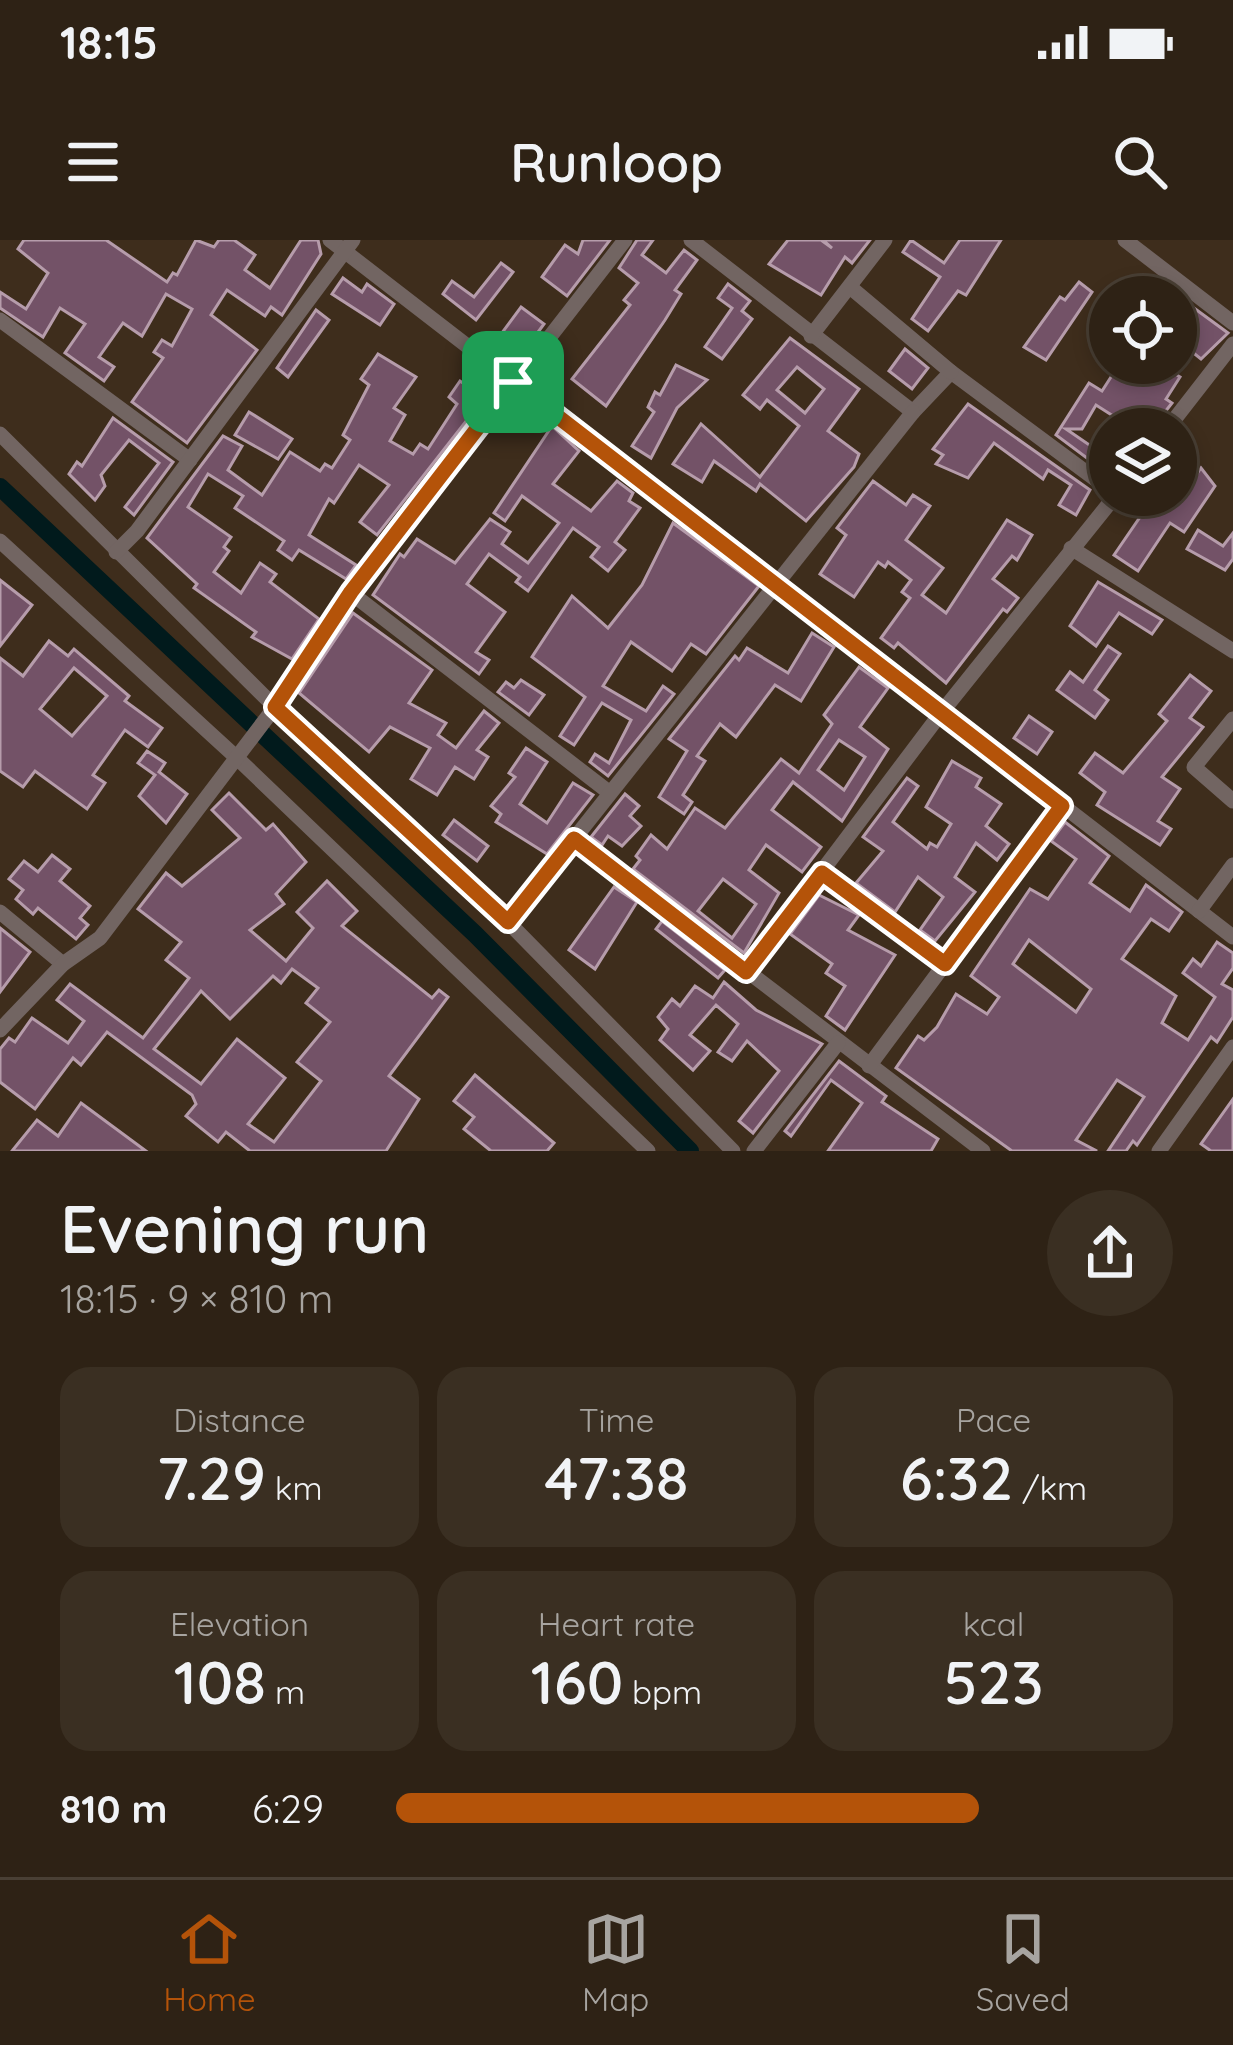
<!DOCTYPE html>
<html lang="en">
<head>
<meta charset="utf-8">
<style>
  body { margin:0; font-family:Quicksand,sans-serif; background:#3a2f22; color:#f1f3f6; height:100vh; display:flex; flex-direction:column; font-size:45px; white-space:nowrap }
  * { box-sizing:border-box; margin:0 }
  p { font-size:39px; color:#a7a4a0 }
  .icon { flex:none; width:66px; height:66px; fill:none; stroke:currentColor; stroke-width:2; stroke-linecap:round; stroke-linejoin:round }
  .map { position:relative; height:911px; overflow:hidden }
  .drawer { display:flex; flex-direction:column; background:#2e2215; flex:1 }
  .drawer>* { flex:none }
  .controls { position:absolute; left:1089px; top:36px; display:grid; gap:24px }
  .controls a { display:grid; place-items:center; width:108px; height:108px; border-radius:50%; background:#2e2215; box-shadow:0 6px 18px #0003,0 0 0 3px #493f34; font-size:60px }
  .pin { position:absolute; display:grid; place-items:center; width:102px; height:102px; color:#fff; margin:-51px; border-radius:24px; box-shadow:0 6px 18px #0006 }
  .round { display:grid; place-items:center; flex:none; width:126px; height:126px; border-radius:63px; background:#3a2f22 }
  .overview { display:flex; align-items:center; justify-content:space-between; height:204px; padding:0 60px }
  h1 { font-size:66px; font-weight:600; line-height:90px }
  .stats { display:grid; grid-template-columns:repeat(3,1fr); gap:18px; height:204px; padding:12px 60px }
  .stats div { display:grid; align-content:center; border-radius:30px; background:#3a2f22; text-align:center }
  .stats b { font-size:60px; font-weight:600 }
  .stats small { font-size:33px; font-weight:400 }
  .stats p { font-size:33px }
  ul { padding:0 60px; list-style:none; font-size:39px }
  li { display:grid; grid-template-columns:192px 144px 1fr; align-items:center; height:90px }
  li i { height:30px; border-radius:15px; background:#b45309 }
  .status { display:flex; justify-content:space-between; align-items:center; height:84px; padding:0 60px; background:#2e2215; direction:ltr }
  .status svg { height:33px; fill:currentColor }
  header { display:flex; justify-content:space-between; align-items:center; height:156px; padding:0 60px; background:#2e2215; font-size:54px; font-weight:600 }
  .tab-bar { display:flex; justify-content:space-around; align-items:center; height:168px; border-top:3px solid #493f34; background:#2e2215; font-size:33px; color:#a7a4a0 }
  .tab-bar a { display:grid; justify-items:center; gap:6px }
  .tab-bar .active { color:#b45309 }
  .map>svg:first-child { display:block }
</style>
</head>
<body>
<div class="status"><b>18:15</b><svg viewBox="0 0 49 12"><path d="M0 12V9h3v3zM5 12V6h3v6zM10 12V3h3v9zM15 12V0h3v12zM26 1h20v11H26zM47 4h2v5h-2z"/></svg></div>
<header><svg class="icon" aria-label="menu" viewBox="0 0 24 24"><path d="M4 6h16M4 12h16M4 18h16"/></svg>Runloop<svg class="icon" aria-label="search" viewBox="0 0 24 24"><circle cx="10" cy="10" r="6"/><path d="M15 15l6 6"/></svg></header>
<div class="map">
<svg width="1233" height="911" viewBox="0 0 1233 911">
  <rect width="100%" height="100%" fill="#3e2d1c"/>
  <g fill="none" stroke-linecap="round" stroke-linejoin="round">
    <!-- canal -->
    <polyline stroke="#011a1c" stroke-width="18" points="0,247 475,694 690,911"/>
  </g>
  <!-- building -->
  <g fill="#735267" stroke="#b69cab" stroke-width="3" fill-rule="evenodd">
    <polygon points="24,0 106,0 167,42 173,33 177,35 196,0 214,7 219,0 234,0 255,15 245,30 270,48 301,0 318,0 321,14 282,75 271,67 265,76 227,50 211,75 257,110 187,203 132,162 163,118 154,112 162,100 172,106 192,69 166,54 142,96 123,83 99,117 114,127 104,141 65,113 85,84 60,68 43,97 0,68 0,52 26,69 48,33 18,9"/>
    <polygon points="583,0 610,0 567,56 542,37 565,5 578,14"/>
    <polygon points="637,0 653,0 642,15 666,33 684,10 697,20 675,50 681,54 665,80 606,166 572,139 630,65 624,60 638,43 619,28"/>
    <polygon points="788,0 821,0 832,8 823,0 870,0 852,23 845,17 821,55 769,24"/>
    <polygon points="911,0 944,23 960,0 1001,0 966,55 958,51 928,91 912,79 940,37 903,12"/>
    <polygon points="501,23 513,32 476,80 443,54 452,41 474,57"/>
    <polygon points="343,38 362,52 367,44 394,64 380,85 332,54"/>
    <polygon points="1079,42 1092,52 1046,120 1024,107 1060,57 1065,60"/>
    <polygon points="728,44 750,61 742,71 752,79 722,119 705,107 732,68 718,58"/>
    <polygon points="1183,60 1228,93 1201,119 1176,99 1176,70"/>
    <polygon points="521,67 544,84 519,118 496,101"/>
    <polygon points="316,70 329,80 288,137 277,128"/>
    <path d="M 790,98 L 859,149 L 828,191 L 859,214 L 854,227 L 806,281 L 760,244 L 756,251 L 714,221 L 702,242 L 673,224 L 701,184 L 760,237 L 799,186 L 767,160 L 760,169 L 743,155 ZM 797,127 L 824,149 L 805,173 L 777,150 Z"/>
    <polygon points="905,109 928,128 912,149 889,131"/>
    <polygon points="378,114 416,137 394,168 405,175 390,201 413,214 420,204 428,209 457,164 449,157 460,141 470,148 481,133 496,143 377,295 360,282 389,245 359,225 334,263 329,259 309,295 356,325 346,339 299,310 292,320 278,310 284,301 235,268 243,256 208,234 188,267 231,297 224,307 229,311 214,332 241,353 260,323 276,334 270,342 319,379 292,419 252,397 256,392 194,348 197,344 147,298 223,196 242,206 228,230 262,255 290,212 320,231 325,224 332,228 350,200 343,195 369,145 361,139"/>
    <polygon points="1120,123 1158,123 1180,137 1166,159 1172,163 1161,177 1152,171 1139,189 1116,189 1121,181 1096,165 1082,189 1066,189 1107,217 1103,230 1056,195 1089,143 1102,151"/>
    <polygon points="676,125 707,140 677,168 651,218 632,206 654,172 648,167 655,152 660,155"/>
    <polygon points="968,164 1090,250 1076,275 1059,265 1071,245 1048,230 1043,239 994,203 968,238 936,224 943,215 933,209"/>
    <polygon points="249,172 292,199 278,219 235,195"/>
    <polygon points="113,178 173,222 134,275 125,267 159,223 129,200 101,235 105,246 95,260 69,234 77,222 82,226"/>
    <polygon points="552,186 579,211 553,244 591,271 617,241 633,253 629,261 640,268 615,302 625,310 608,331 591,317 599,307 573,288 528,351 516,342 520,337 489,314 467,344 505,372 476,412 489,420 479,434 373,355 400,314 404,317 417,299 455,323 490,279 510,292 502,304 528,323 559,283 522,256 505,281 494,273"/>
    <polygon points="1201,228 1215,246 1184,292 1170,283 1138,331 1114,315 1140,277 1124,265 1128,255 1139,255 1155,267 1163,256 1175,265"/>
    <polygon points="873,241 906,265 913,255 930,266 906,300 943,328 922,355 946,373 1007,280 1032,295 1017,320 1012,316 993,339 1018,358 1007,372 1003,369 946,443 898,403 894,408 881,398 910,358 902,352 911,340 888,322 885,327 878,322 854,357 820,334 846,295 837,288"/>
    <polygon points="673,283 759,346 706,414 691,404 672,431 631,402 603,446 646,471 663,446 674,454 608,536 590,522 595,514 609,523 631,480 602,463 574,505 560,496 585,457 532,417 572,356 608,388 642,345"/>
    <polygon points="1198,290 1223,306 1233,293 1233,319 1225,330 1187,309"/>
    <polygon points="0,340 32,365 0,406"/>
    <polygon points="1098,342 1162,380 1152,394 1119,373 1096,406 1070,386"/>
    <polygon points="353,373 432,430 409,463 446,483 438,495 456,508 484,471 499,483 477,510 488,517 474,539 455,527 437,555 411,539 430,508 390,487 369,512 299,453"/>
    <polygon points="812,393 834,407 801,461 775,445 736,497 720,484 697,516 705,521 683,555 692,562 684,574 659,557 687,511 669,499 735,416 739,420 747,408 788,433"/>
    <path d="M 49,401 L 68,416 L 74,409 L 129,456 L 125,461 L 162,488 L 148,507 L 125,490 L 93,535 L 105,543 L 87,569 L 35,531 L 23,547 L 0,531 L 0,418 L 23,436 ZM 74,428 L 107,456 L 72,496 L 40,469 Z"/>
    <polygon points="1108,406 1120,414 1095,450 1108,460 1095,478 1057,450 1070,432 1083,442"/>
    <path d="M 859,427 L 888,448 L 860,487 L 888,509 L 842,581 L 793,542 L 772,570 L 821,607 L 802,632 L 766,605 L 749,630 L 779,653 L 744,713 L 633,629 L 640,620 L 636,616 L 651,595 L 667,609 L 695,568 L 725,588 L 781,519 L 799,533 L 832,484 L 824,475 ZM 839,500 L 865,517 L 844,550 L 818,530 ZM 723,639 L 756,664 L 732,698 L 698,671 Z"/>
    <polygon points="1190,435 1211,451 1190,478 1203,487 1162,537 1180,549 1158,581 1171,589 1160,605 1097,565 1105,552 1080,533 1095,513 1123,533 1167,481 1159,474"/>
    <polygon points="521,440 544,455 529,475 498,452 506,442 514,448"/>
    <polygon points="1029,476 1052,492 1037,514 1014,498"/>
    <polygon points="526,508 547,522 520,564 547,583 573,543 593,555 547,614 496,582 501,574 491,566 515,537 509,533"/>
    <polygon points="147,511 165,523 159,532 187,554 166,583 139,556 155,535 138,523"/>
    <polygon points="952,521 981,538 976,547 1001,564 986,586 1009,604 997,620 976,603 955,637 975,652 935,701 920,690 943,657 918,637 895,672 856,643 883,611 863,597 907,538 918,546 893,582 927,609 930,603 937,607 951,584 926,567"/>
    <path d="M 229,553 L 266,590 L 273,584 L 306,622 L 276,654 L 284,664 L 250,690 L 286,721 L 313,688 L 297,672 L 327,641 L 357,671 L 342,686 L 432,758 L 439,750 L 448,757 L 389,836 L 419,859 L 386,911 L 250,911 L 226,892 L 218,902 L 186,876 L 196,864 L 192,855 L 107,792 L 81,825 L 73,818 L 35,869 L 0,842 L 0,809 L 9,798 L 15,802 L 32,778 L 68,803 L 84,781 L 57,760 L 70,744 L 143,798 L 189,738 L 166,720 L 181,702 L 138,669 L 166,633 L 182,646 L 240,598 L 212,570 ZM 292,729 L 318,748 L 306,763 L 330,782 L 297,822 L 321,841 L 274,902 L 248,884 L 285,838 L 237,799 L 201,844 L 154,809 L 201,751 L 230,779 L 273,736 L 281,743 Z"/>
    <polygon points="625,554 639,566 630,576 641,586 622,606 608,596 602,605 591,597"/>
    <polygon points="454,580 488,606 477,621 443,595"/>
    <path d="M 1065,582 L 1109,616 L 1090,643 L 1130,671 L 1146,645 L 1182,672 L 1169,691 L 1151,679 L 1122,719 L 1176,756 L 1162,783 L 1188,800 L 1215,757 L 1183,733 L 1193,719 L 1201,726 L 1217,702 L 1233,713 L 1233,728 L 1222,744 L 1233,750 L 1233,777 L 1217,802 L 1211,797 L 1137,905 L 1133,901 L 1126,911 L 1108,911 L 1144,857 L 1117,840 L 1076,900 L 1097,911 L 1012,911 L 896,828 L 918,796 L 924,800 L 937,787 L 956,754 L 987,774 L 999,757 L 971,736 L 1030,649 L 1048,659 L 1076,619 L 1051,601 ZM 1029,700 L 1091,749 L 1076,772 L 1013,724 Z"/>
    <polygon points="52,615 70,629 60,641 90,666 80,678 88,685 76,699 38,668 33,674 16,659 23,650 9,639 24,621 38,632"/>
    <polygon points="614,647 637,662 595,729 569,710"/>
    <polygon points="819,655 859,675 848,690 895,715 845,790 826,776 845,746 826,733 832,724 790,694"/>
    <polygon points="662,681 725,730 718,738 656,689"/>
    <polygon points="0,688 30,712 0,752"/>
    <polygon points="724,742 756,770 822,804 753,893 739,881 779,831 747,801 732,821 718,812 738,784 716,765 690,795 710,811 693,830 660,800 668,789 658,777 672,759 680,766 695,746 713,758"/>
    <polygon points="839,821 886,856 882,862 938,899 931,911 828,911 862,863 831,840 791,896 785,891"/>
    <polygon points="475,835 554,903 547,911 491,911 464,889 474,877 454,861"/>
    <polygon points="1233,859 1233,911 1211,911 1201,904"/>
    <polygon points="81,863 146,911 12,911 37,880 58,896"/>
  </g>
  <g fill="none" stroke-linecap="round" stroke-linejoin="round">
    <!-- street -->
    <g stroke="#726562" stroke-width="15">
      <polyline points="330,0 1233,697"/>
      <polyline points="691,0 913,172 951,132 1110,250"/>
      <polyline points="1125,0 1233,83"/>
      <polyline points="850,47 951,132"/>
      <polyline points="0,80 190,220"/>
      <polyline points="811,96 885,0"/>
      <polyline points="1167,189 1233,104"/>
      <polyline points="0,194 275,467 508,682 733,911"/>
      <polyline points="0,301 237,518 648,911"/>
      <polyline points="1071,308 1233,411"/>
      <polyline points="116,312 137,291 353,0"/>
      <polyline points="351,353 610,553"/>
      <polyline points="1233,479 1194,527 1233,561"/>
      <polyline points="574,599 983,911"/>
      <polyline points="822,633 945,723"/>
      <polyline points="1199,671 1233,625"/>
      <polyline points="0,672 63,724"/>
      <polyline points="508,682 913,172"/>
      <polyline points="746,732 941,473 1116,255"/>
      <polyline points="0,790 63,724 100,698 275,467 351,353 625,0"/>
      <polyline points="869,826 1062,566"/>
      <polyline points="754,911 838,803"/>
      <polyline points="1159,911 1233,807"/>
    </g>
  </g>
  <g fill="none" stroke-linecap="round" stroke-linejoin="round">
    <!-- route casing -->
    <g stroke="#fff" stroke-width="24">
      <polygon id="route" points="513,142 1062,566 945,724 822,633 746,732 574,599 508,682 275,467 351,352"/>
    </g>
    <!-- route -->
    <use href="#route" stroke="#b45309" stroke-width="15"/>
  </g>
</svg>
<div class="controls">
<a><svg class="icon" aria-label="locate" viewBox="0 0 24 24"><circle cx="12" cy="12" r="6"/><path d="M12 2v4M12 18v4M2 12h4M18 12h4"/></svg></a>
<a><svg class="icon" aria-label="layers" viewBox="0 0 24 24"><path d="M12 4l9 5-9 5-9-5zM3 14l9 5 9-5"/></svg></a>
</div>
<div class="pin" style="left:513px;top:142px;background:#1e9e55"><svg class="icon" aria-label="arrive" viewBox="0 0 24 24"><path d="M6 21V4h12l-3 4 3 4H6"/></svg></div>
</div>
<section class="drawer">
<div class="overview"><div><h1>Evening run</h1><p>18:15 · 9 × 810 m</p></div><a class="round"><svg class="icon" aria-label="share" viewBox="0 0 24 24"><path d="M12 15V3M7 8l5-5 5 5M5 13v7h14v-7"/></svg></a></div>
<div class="stats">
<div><p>Distance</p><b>7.29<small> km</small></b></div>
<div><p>Time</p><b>47:38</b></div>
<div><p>Pace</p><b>6:32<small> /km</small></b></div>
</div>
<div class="stats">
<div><p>Elevation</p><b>108<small> m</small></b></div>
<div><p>Heart rate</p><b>160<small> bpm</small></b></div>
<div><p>kcal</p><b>523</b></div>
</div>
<ul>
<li><b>810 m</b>6:29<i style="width:75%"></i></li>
</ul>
</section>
<nav class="tab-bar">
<a class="active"><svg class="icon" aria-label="home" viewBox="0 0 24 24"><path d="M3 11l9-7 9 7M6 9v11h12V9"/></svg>Home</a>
<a><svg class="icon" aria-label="map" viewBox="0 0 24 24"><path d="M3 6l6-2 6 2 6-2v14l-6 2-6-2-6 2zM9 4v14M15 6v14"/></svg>Map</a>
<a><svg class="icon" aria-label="saved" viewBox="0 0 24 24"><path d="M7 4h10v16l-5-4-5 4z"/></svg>Saved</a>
</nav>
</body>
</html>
